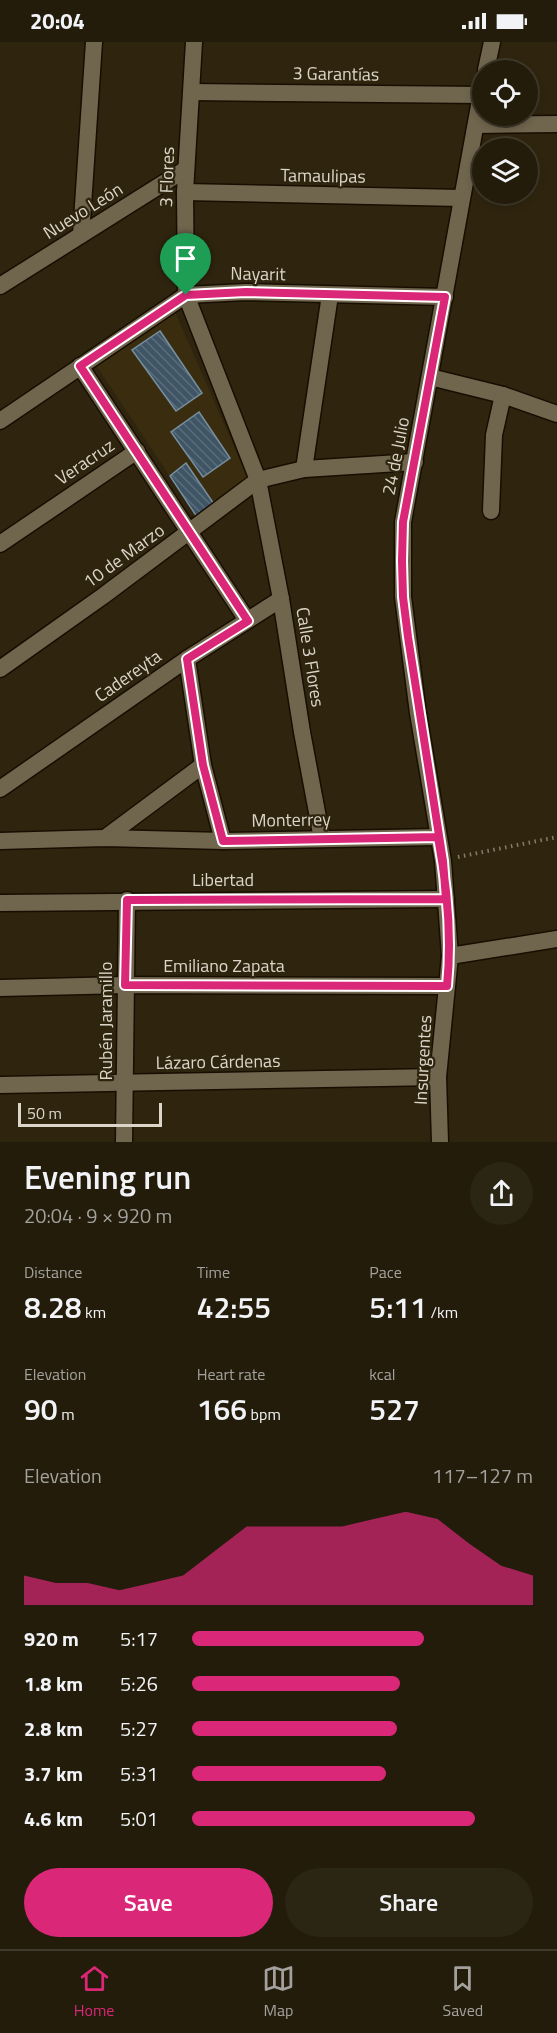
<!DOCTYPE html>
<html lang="en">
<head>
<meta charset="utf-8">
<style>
  body { margin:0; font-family:"Titillium Web",sans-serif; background:#2b2514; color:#f1f3f6; height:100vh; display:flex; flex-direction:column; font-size:22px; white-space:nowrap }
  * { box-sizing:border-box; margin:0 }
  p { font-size:20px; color:#a3a19d }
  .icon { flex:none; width:33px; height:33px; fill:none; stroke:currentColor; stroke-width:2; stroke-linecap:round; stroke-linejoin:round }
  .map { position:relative; height:1100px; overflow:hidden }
  .side { display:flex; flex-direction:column; background:#231c0b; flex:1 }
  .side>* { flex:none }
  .fabs { position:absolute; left:472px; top:18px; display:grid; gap:12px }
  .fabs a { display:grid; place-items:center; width:66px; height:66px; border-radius:50%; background:#231c0b; box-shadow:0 3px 9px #0003,0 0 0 2px #403a2c; font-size:30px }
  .scale { position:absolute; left:18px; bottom:15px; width:144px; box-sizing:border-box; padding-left:6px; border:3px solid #dcd6c9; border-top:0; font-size:16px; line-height:21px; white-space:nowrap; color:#dcd6c9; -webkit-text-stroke:4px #2f250f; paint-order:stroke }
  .pin { position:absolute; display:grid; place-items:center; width:51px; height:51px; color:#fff; margin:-62px -26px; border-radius:50% 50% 50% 0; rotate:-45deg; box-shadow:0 0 6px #0007 }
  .pin .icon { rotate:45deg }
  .round { display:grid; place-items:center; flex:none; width:63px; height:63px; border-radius:32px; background:#2b2514 }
  .overview { display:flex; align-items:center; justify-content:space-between; height:102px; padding:0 24px }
  h1 { font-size:33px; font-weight:600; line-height:45px }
  .figures { display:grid; grid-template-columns:repeat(3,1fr); gap:9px; height:102px; padding:6px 24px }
  .figures div { display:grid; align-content:center }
  .figures b { font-size:30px; font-weight:600 }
  .figures small { font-size:16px; font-weight:400 }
  .figures p { font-size:16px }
  .chart { height:168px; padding:12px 24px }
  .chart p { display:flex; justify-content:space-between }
  .chart svg { width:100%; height:108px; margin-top:6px; fill:#db2777; opacity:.7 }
  .action { display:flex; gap:12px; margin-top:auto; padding:12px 24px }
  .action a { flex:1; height:69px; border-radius:36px; background:#db2777; color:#fff; font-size:24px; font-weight:600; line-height:69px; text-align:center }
  .action a+a { background:#2b2514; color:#f1f3f6 }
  ul { padding:0 24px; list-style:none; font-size:20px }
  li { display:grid; grid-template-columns:96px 72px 1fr; align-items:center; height:45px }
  li i { height:15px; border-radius:8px; background:#db2777 }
  .status { display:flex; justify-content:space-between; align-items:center; height:42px; padding:0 30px; background:#231c0b; direction:ltr }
  .status svg { height:16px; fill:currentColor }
  .menu { display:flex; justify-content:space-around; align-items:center; height:84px; border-top:2px solid #403a2c; background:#231c0b; font-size:16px; color:#a3a19d }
  .menu a { display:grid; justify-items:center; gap:3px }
  .menu .current { color:#db2777 }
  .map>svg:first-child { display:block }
</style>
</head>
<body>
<div class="status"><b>20:04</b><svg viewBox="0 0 49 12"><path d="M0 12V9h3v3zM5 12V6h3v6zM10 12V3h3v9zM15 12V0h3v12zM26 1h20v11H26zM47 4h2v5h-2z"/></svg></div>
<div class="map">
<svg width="557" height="1100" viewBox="0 0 557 1100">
  <defs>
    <pattern id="building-back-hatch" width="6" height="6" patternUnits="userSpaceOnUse" patternTransform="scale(1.5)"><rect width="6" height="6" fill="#3f5565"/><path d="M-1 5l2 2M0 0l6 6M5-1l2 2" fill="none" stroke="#5a6d7a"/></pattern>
  </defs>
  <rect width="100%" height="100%" fill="#2f250f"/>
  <!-- built -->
  <polygon fill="#3a2d0f" points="175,270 248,437 197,475 96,323"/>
  <!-- building -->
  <g fill="url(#building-back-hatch)" stroke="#7790a1" stroke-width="1.5">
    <polygon points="160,289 202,351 176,369 132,308"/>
    <polygon points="199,370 230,416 203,435 171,390"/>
    <polygon points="186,421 214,462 197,475 170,434"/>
  </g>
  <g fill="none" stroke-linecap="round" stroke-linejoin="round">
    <!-- minor casing -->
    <g stroke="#170e00" stroke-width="19">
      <g id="minor">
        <polyline points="194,0 185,150 186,253 258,438 281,557 302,690 322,797"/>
        <polyline points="192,50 481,53"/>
        <polyline points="476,83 557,82"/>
        <polyline points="185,150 461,156"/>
        <polyline points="81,193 94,0"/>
        <polyline points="0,244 186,127"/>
        <polyline points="80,324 247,578"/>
        <polyline points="430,335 503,353 557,372"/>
        <polyline points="0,379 186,253 246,250 445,255"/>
        <polyline points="304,427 330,253"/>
        <polyline points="491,469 494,393 503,353"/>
        <polyline points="0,502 137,409"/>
        <polyline points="187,617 203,723 223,799"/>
        <polyline points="0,627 103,554 258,438 304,427 415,420"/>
        <polyline points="0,747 187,617 281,557"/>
        <polyline points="105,796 203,723"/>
        <polyline points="0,799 105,796 223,799 438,795"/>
        <polyline points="0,861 446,857"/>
        <polyline points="450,914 557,897"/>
        <polyline points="0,946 125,943 447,944"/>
        <polyline points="0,1043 438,1035"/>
        <polyline points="124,1100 127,858"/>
      </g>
    </g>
    <!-- tertiary casing -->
    <g stroke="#170e00" stroke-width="19">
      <g id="tertiary">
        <polyline points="486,28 492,0"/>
        <polyline points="440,1100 438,1035 450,914 443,819 418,671 403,555 403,480 483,42"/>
      </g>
    </g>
    <!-- path -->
    <polyline stroke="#847c6a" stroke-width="4" stroke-dasharray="1.5 4.5" stroke-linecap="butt" points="458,815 557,795"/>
    <!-- minor -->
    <use href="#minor" stroke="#70654d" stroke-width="16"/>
    <!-- tertiary -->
    <use href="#tertiary" stroke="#70654d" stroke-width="16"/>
  </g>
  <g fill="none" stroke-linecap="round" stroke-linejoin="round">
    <!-- route casing -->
    <g stroke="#fff" stroke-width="12">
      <path id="route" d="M 186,253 L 80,324 L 248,579 L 187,617 L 203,723 L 223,799 L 438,795 C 447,843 452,895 447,944 L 125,943 L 127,858 L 446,857 L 443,819 L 408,595 L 403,555 L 402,519 L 403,480 L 445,255 L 246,250 L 186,253"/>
    </g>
    <!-- route -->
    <use href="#route" stroke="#db2777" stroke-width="8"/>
  </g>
  <g text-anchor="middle" stroke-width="4.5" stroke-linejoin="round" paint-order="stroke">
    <!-- street labels -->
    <g font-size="18" fill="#dcd6c9" stroke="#2f250f">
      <text transform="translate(336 32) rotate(1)" y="6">3 Garantías</text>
      <text transform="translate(323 134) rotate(1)" y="6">Tamaulipas</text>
      <text transform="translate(167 135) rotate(-88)" y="6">3 Flores</text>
      <text transform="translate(83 169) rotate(-32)" y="6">Nuevo León</text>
      <text transform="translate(258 232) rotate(1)" y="6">Nayarit</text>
      <text transform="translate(396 414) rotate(-79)" y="6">24 de Julio</text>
      <text transform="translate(85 420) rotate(-34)" y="6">Veracruz</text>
      <text transform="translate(124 514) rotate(-36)" y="6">10 de Marzo</text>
      <text transform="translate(310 615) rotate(81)" y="6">Calle 3 Flores</text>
      <text transform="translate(128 634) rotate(-35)" y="6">Cadereyta</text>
      <text transform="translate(291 778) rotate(-1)" y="6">Monterrey</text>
      <text x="223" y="844">Libertad</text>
      <text x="224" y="930">Emiliano Zapata</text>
      <text transform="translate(106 979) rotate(-90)" y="6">Rubén Jaramillo</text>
      <text transform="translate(423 1018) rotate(-87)" y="6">Insurgentes</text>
      <text transform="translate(218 1020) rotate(-1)" y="6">Lázaro Cárdenas</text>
    </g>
  </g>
</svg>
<div class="fabs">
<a><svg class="icon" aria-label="locate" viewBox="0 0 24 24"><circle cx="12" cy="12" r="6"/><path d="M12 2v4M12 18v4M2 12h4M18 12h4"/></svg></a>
<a><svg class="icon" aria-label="layers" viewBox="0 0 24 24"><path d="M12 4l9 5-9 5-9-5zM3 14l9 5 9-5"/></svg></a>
</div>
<div class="scale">50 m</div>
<div class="pin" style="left:186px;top:253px;background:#1e9e55"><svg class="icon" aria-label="arrive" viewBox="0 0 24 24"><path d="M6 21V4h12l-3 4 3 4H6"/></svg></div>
</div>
<section class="side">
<div class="overview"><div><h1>Evening run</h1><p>20:04 · 9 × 920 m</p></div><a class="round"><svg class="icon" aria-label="share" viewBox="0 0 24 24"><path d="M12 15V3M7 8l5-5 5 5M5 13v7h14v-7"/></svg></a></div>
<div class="figures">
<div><p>Distance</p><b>8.28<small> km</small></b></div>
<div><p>Time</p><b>42:55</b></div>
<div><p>Pace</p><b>5:11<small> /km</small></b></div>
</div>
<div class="figures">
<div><p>Elevation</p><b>90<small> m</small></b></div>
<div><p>Heart rate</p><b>166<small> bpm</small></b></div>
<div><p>kcal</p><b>527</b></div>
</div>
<div class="chart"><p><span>Elevation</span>117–127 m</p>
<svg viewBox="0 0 160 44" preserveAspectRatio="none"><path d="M0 44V32L10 35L20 35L30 38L40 35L50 32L60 22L70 12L80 12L90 12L100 12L110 9L120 6L130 9L140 19L150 28L160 32V44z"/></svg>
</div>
<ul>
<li><b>920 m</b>5:17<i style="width:68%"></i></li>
<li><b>1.8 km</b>5:26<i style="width:61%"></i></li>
<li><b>2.8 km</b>5:27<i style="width:60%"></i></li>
<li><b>3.7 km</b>5:31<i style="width:57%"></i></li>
<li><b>4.6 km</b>5:01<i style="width:83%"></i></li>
</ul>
<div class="action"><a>Save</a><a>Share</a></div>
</section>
<nav class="menu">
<a class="current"><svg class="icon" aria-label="home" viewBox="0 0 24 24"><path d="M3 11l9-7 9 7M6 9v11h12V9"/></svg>Home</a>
<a><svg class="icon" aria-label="map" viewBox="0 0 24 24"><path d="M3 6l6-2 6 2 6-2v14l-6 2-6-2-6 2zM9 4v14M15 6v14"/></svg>Map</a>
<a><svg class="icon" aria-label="saved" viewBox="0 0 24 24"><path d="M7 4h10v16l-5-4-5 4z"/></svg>Saved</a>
</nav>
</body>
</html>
